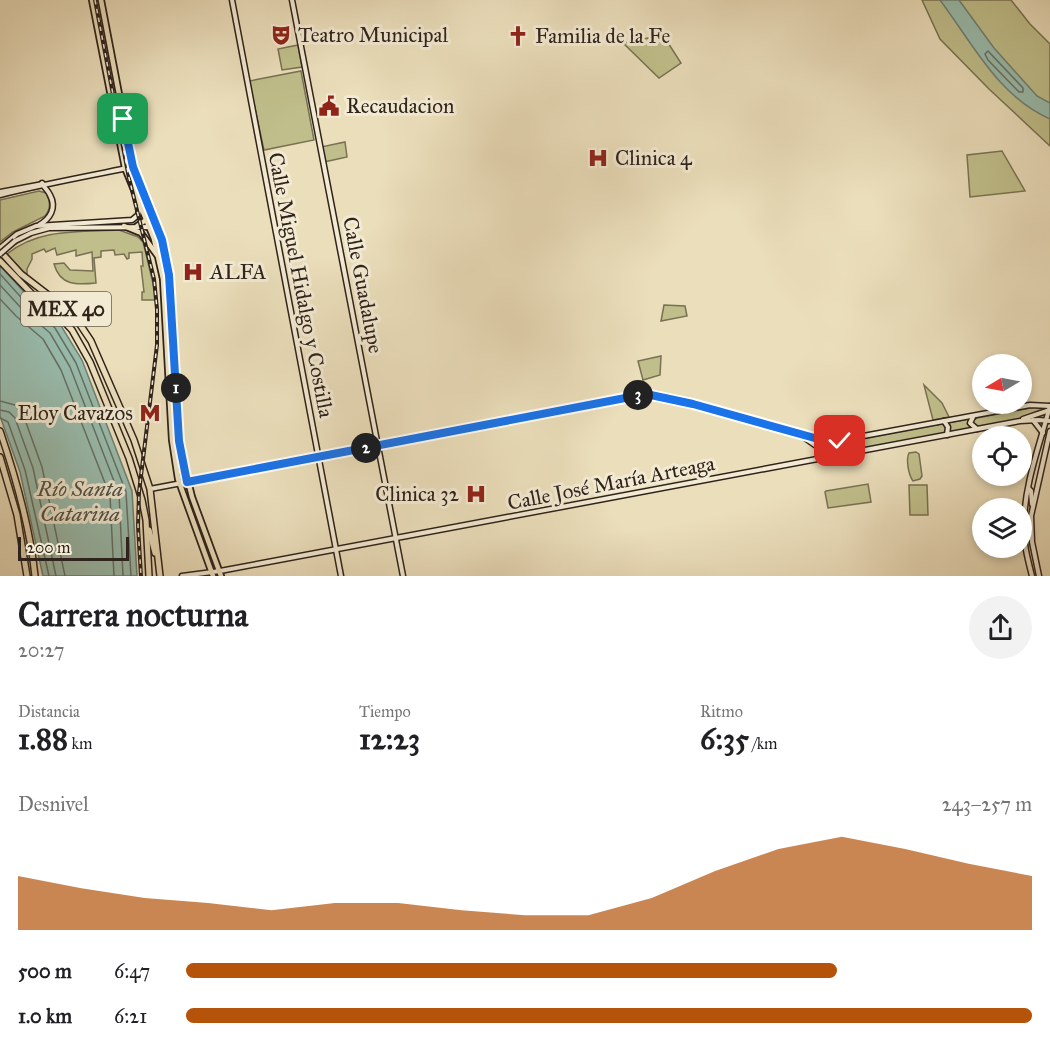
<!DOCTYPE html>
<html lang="es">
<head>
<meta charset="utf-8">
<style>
  body { margin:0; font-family:"IM FELL Great Primer",serif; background:#f2f2f2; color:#202124; height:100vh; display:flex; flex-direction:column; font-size:22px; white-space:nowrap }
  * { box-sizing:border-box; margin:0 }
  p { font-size:20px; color:#757577 }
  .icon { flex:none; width:33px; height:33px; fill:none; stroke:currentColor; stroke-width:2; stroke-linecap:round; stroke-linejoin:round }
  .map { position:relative; height:576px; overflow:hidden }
  .panel { display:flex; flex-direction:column; background:#fff; flex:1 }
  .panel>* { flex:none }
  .needle { width:39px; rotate:260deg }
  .controls { position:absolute; left:972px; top:354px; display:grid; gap:12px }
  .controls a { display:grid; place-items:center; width:60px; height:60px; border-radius:50%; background:#fff; box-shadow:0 3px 9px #0003; font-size:30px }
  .scale { position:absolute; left:18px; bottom:15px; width:111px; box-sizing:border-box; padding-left:6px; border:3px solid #2f231b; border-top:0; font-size:16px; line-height:21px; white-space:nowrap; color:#2f231b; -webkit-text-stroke:4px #f2ead3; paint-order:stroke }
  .pin { position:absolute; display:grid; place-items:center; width:51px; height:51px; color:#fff; margin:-26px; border-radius:12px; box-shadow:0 3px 9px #0006 }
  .km { position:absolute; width:30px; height:30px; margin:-15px; border-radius:50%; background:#222; color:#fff; font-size:16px; line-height:30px; text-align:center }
  .round { display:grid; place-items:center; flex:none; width:63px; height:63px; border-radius:32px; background:#f2f2f2 }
  .head { display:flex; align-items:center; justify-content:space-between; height:102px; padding:0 18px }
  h1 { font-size:33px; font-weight:800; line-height:45px }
  .stats { display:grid; grid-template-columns:repeat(3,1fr); gap:9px; height:102px; padding:6px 18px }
  .stats div { display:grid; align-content:center }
  .stats b { font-size:30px; font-weight:800 }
  .stats small { font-size:16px; font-weight:400 }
  .stats p { font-size:16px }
  .chart { height:168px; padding:12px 18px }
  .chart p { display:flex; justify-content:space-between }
  .chart svg { width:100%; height:108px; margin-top:6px; fill:#b45309; opacity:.7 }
  ul { padding:0 18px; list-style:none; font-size:20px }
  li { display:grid; grid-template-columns:96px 72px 1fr; align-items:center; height:45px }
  li i { height:15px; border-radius:8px; background:#b45309 }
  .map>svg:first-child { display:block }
</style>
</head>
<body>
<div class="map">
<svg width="1050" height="576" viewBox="0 0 1050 576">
  <rect width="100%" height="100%" fill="#ebdebb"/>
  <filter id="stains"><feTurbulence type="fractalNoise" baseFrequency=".00333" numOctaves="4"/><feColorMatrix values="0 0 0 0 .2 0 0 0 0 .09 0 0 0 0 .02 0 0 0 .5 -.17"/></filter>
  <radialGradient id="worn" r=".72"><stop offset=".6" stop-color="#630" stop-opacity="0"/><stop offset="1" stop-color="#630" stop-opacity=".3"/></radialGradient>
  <!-- green -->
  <g fill="#c0bf8b" stroke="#787153" stroke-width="1.5">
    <polygon points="922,0 1011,0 1030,24 1050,44 1050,146 989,89 940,39"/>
    <polygon points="663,35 681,63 659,78 623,43"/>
    <polygon points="298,45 302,67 282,70 278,49"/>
    <polygon points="301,71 314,140 264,150 249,81"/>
    <polygon points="345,142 347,157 324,162 321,147"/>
    <polygon points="1002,151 1025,191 970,197 967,155"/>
    <path d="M 39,191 L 46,193 C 51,202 51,209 45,216 L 13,232 L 0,242 L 0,200 Z"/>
    <path d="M 119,230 L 138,237 L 143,242 L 157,300 L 142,300 L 142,292 L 144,292 L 141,266 L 143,266 L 142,252 L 129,253 L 129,258 L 127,259 L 124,254 L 115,255 L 114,250 L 101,251 L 101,257 L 94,258 L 96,283 C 77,285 60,286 54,264 L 64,263 L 70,270 L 93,271 L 92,252 L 76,256 L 76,250 L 57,255 L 55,248 L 46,252 L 44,249 L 32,254 L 32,259 L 27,269 L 27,276 L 7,254 C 39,228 80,232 119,230 Z"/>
    <polygon points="664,305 685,306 687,316 661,321"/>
    <polygon points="661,356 660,375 643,380 638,361"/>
    <polygon points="924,385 942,403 949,417 933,420"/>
    <polygon points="1036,407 1042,409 1016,420 977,428 972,424 972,421 977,418"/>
    <polygon points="968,419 970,429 840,454 839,443"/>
    <path d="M 916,452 L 919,454 L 922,476 L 920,479 L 913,481 C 908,474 906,459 909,453 Z"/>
    <polygon points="868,484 871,502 828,508 825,492 826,491"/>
    <polygon points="909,485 927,485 928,515 910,515"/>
  </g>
  <!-- water -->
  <g fill="#99bcad" stroke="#6f7f73" stroke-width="1.5">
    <path d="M 940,0 L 959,0 L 994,48 L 1037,96 L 1050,103 L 1050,119 C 998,96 973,44 940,0 Z"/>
    <polygon points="0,265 31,300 60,324 82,360 132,491 137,576 43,576 20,472 0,416"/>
  </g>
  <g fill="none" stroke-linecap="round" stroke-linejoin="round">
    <!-- shore -->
    <g stroke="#647064" stroke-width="1.5">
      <polygon points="988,51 1023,88 1023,92 1019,92 988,60 985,54"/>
      <polyline points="0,274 27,304 55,328 76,363 126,492 131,576"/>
      <polyline points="0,285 22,309 50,333 70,367 119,494 123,576"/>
      <polyline points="0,299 16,316 43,339 61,370 110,496 114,576"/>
      <polyline points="0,401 15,405 24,417 42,467 65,576"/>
      <polyline points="0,410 9,412 15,418 33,468 56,576"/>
      <polyline points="0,418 8,422 25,470 49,576"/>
    </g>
    <!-- secondary casing -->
    <g stroke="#2f231b" stroke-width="7">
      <g id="secondary">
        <polyline points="232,0 341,576"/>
        <polyline points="292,0 403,576"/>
        <polyline points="0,192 43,184"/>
        <path d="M 0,195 C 44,184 88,176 133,167"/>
        <path d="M 39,225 C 50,219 57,208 50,195 C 48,190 44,188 42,183"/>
        <polyline points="15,241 31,233 49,228 157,227"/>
        <polyline points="0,248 17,234 36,226 132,220 138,215 140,205"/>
        <polyline points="973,417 970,423 977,429"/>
        <polyline points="1023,419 1050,410"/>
        <polyline points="1033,420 1043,433"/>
        <polyline points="944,421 948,427 947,435"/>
        <polyline points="802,436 832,457"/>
        <polyline points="829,454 836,442"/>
        <polyline points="150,489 646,395 693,404 831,442 1030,405 1050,406"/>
        <polyline points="1029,489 1031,491 1032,504"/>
        <polyline points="182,576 220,571 1020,421 1039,420 1050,421"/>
        <path d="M 1032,576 C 1028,560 1023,542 1024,525 C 1024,485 1040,444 1050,406"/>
        <polyline points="1039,576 1032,542 1031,516 1050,431"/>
      </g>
    </g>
    <!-- primary casing -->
    <g stroke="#2f231b" stroke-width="8">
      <g id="primary">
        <polyline points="92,0 125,168 154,239 163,279 172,440 178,479 213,576"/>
        <polyline points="101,0 133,167 161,240 169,275 177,418 183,461 192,497 221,576"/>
        <polyline points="124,226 141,233 157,255"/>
        <polyline points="137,226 146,220 151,213"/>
      </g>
    </g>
    <!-- highway casing -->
    <g stroke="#2f231b" stroke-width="8">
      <g id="highway">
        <polyline points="0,251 21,274 69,311 77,320 91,341 134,440 150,489 160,576"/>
        <polyline points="0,261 35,297 56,313 72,330 90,362 129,458 142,500 146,520 149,576"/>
        <path d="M 0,431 C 16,478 30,526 35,576"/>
        <polyline points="0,457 17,515 27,576"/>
        <polyline points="149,530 155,553"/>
      </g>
    </g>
    <!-- secondary -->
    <use href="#secondary" stroke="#f2ead3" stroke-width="4"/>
    <!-- primary -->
    <use href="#primary" stroke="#ebdebb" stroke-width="4.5"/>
    <!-- highway -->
    <use href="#highway" stroke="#ebdebb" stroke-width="5"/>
    <!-- rail casing -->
    <g stroke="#2f231b" stroke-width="4">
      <polyline id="rail" points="95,0 129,178 154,279 157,309 157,345 139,492 138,526 141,576"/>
    </g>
    <!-- rail -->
    <use href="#rail" stroke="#f2ead3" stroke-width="1.5" stroke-dasharray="4.5" stroke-linecap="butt"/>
    <!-- secondary-bridge casing -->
    <g stroke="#2f231b" stroke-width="7" stroke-linecap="butt">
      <polyline id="secondary-bridge" points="0,254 15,241"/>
    </g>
    <!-- secondary-bridge -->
    <use href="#secondary-bridge" stroke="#f2ead3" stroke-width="4"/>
  </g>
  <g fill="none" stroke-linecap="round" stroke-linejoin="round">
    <!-- route casing -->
    <g stroke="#fff" stroke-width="12">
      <polyline id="route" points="123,119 133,167 162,240 169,275 179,441 187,482 646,394 693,404 829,442 840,441"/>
    </g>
    <!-- route -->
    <use href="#route" stroke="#1a73e8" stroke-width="8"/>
  </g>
  <!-- icons -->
  <defs>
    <g id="theatre-bare" transform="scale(1.62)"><path d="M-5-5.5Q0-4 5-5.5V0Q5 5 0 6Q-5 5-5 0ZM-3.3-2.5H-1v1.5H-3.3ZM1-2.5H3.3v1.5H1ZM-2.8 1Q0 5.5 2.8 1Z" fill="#8f2418" stroke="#f2ead3" stroke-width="2.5" paint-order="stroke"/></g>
    <g id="church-bare" transform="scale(1.62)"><path d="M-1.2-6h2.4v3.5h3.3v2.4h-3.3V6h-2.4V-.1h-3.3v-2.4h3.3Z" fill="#8f2418" stroke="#f2ead3" stroke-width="2.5" paint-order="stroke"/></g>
    <g id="civic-bare" transform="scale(1.62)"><path d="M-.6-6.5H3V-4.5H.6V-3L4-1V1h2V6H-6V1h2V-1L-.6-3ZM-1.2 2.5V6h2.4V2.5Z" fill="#8f2418" stroke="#f2ead3" stroke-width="2.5" paint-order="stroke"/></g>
    <g id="hospital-bare" transform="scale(1.62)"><path d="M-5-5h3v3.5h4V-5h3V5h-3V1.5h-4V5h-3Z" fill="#8f2418" stroke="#f2ead3" stroke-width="2.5" paint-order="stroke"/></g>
    <g id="metro-bare" transform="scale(1.62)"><path d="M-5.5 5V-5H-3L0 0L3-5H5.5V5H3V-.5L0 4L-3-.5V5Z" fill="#8f2418" stroke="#f2ead3" stroke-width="2.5" paint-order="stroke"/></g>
  </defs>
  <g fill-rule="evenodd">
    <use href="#theatre-bare" x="281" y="35"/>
    <use href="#church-bare" x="518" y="36"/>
    <use href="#civic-bare" x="329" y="106"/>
    <use href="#hospital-bare" x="598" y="158"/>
    <use href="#hospital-bare" x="193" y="272"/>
    <use href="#metro-bare" x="150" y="413"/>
    <use href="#hospital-bare" x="476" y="494"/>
  </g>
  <g text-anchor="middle" stroke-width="6" stroke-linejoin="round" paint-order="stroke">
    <!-- shield labels -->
    <rect fill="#f2ead3" stroke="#6a5f52" stroke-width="1.5" x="21" y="292" width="90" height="34" rx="4.5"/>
    <g font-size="20" font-weight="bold" fill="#2f231b">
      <text x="66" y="316">MEX 40</text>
    </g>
    <!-- poi labels -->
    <g font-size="21" fill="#2f231b" stroke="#f2ead3" text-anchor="start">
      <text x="298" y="42">Teatro Municipal</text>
      <text x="535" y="43">Familia de la Fe</text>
      <text x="346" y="113">Recaudacion</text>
      <text x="615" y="165">Clinica 4</text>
      <text x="210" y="279">ALFA</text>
      <text x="133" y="420" text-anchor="end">Eloy Cavazos</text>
      <text x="459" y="501" text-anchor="end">Clinica 32</text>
    </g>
    <!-- street labels -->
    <g font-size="21" fill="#2f231b" stroke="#f2ead3">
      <text transform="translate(301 285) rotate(79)" y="7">Calle Miguel Hidalgo y Costilla</text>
      <text transform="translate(363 285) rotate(79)" y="7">Calle Guadalupe</text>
      <text transform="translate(611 483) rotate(-11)" y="7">Calle José María Arteaga</text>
    </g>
    <!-- water labels -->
    <g font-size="22" font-style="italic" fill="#4f5147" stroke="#f2ead3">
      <text x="80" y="496">Río Santa<tspan x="80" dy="25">Catarina</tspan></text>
    </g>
  </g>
  <rect width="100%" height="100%" filter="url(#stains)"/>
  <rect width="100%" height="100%" fill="url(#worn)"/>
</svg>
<div class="controls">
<a><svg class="needle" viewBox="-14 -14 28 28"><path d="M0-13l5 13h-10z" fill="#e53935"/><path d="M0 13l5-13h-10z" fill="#757577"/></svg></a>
<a><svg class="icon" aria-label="locate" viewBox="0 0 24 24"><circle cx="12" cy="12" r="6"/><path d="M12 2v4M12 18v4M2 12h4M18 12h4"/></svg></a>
<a><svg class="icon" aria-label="layers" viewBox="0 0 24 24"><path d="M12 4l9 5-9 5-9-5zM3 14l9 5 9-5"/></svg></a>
</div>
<div class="scale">200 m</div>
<div class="pin" style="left:123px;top:119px;background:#1e9e55"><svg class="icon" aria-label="arrive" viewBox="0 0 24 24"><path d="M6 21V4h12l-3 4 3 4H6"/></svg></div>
<div class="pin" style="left:840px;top:441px;background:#d93025"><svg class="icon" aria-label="check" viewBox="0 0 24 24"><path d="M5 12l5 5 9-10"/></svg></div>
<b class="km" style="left:176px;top:388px">1</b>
<b class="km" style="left:366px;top:448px">2</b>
<b class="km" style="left:638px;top:395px">3</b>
</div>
<section class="panel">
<div class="head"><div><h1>Carrera nocturna</h1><p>20:27</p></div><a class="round"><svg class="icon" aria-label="share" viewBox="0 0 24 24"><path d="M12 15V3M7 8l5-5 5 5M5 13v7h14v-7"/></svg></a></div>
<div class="stats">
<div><p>Distancia</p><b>1.88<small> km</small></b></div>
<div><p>Tiempo</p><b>12:23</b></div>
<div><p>Ritmo</p><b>6:35<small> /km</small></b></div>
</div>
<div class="chart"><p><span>Desnivel</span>243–257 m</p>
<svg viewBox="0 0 160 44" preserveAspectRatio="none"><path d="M0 44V22L10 27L20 31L30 33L40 36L50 33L60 33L70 36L80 38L90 38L100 31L110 20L120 11L130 6L140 11L150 17L160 22V44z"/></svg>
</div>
<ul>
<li><b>500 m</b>6:47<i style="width:77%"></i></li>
<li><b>1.0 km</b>6:21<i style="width:100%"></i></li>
</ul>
</section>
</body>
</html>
